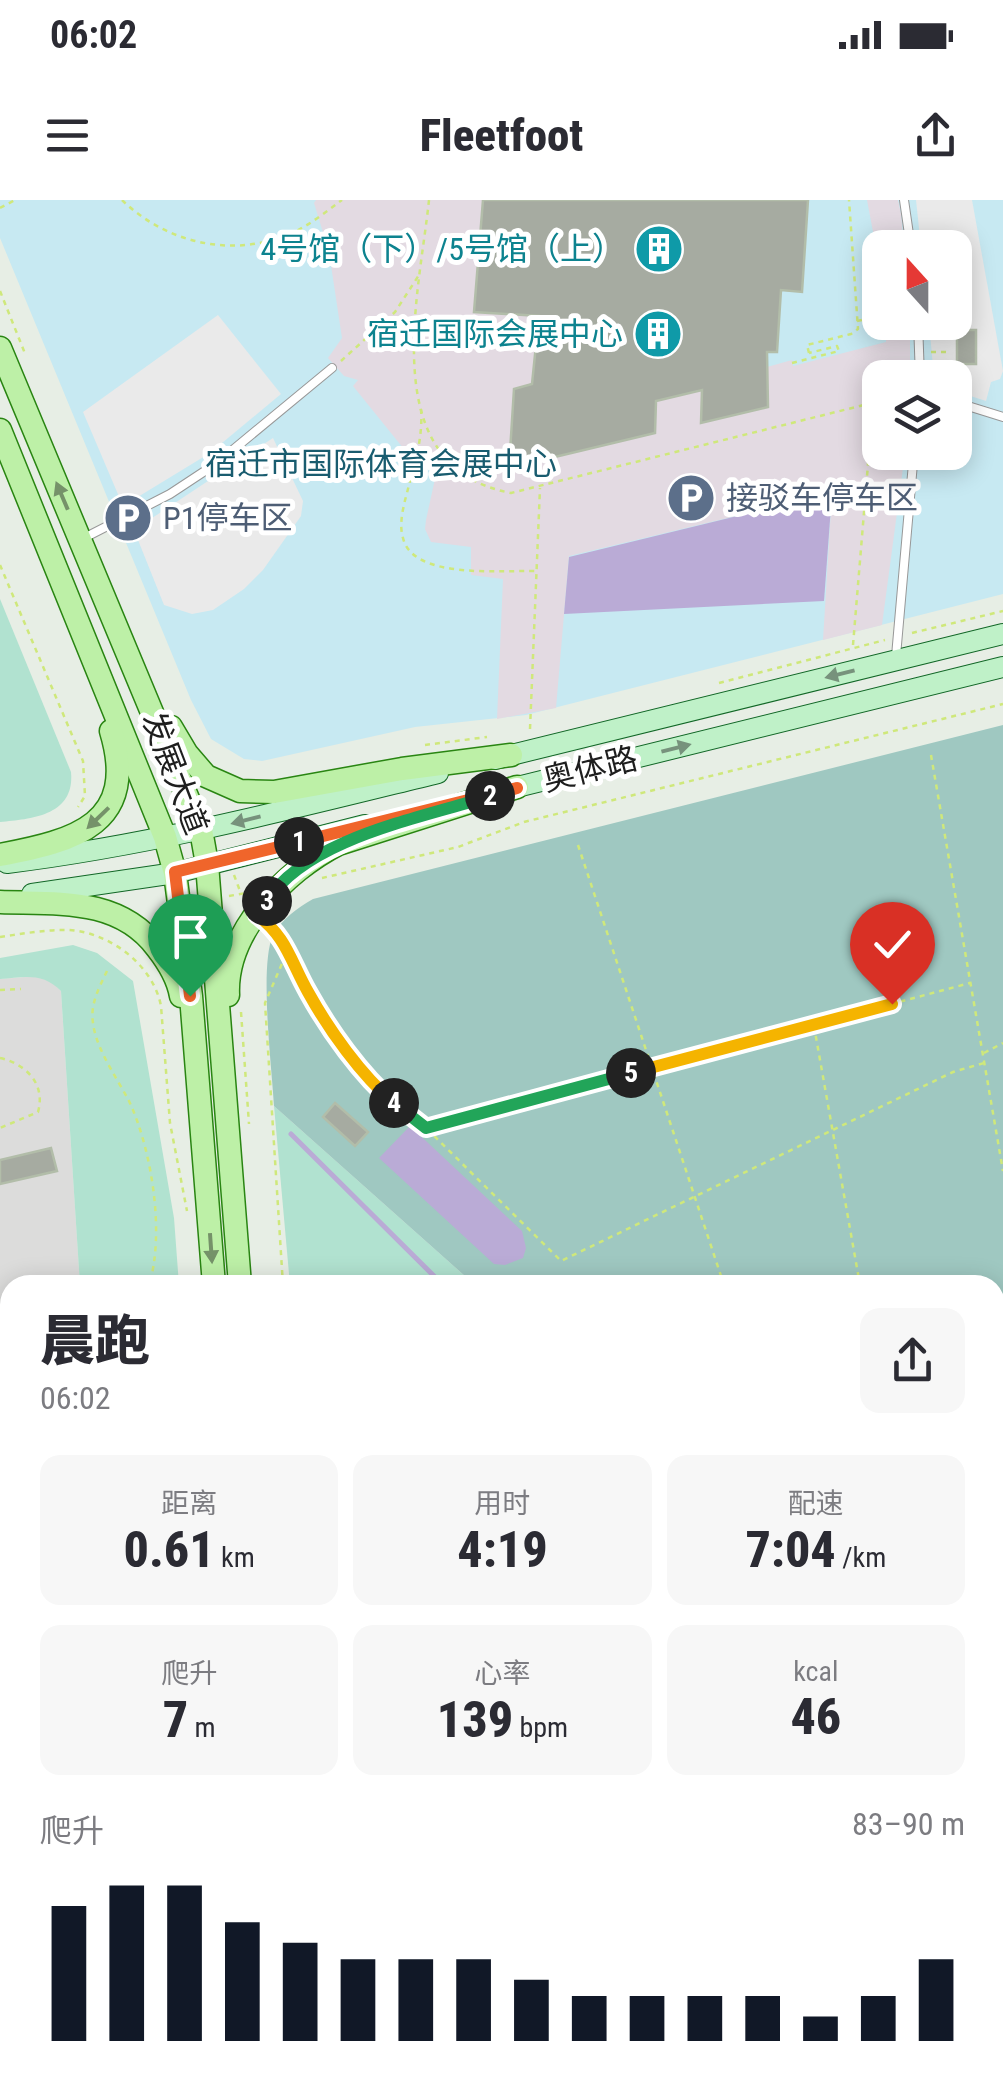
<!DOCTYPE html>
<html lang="zh">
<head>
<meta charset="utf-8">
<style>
  body { margin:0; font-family:"Roboto Condensed","Noto Sans SC",sans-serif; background:#f7f7f7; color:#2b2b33; height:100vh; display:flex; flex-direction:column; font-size:38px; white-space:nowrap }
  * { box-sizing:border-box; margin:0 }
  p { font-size:32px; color:#7c7c81 }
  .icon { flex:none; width:55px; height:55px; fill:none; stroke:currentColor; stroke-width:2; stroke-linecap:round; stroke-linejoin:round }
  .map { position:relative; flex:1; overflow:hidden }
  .drawer { position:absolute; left:0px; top:1075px; width:1005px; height:812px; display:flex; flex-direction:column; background:#fff; border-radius:30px 30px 0 0; box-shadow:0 5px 25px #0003 }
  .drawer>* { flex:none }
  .needle { width:65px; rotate:339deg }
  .tools { position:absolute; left:862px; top:30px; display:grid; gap:20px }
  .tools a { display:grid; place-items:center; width:110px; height:110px; border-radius:20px; background:#fff; box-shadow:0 5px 25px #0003; font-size:50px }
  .pin { position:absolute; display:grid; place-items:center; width:85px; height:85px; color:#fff; margin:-102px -42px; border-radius:50% 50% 50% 0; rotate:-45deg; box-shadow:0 0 10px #0007 }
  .pin .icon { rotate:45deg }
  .km { position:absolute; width:50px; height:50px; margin:-25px; border-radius:50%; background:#222; color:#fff; font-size:28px; line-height:50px; text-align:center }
  .round { display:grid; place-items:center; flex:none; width:105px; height:105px; border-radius:20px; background:#f7f7f7 }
  .head { display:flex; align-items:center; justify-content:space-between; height:170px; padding:0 40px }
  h1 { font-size:55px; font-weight:800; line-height:75px }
  .figures { display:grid; grid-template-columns:repeat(3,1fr); gap:15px; height:170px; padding:10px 40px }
  .figures div { display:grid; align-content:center; border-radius:20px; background:#f7f7f7; text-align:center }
  .figures b { font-size:50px; font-weight:800 }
  .figures small { font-size:28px; font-weight:400 }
  .figures p { font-size:28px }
  .chart { height:280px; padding:20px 40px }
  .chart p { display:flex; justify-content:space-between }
  .chart svg { width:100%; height:180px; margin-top:10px; stroke:#111827; stroke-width:6 }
  .status { display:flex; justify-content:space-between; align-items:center; height:70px; padding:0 50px; background:#fff; direction:ltr }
  .status svg { height:28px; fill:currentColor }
  header { display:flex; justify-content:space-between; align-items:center; height:130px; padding:0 40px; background:#fff; font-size:45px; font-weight:800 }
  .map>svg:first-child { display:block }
</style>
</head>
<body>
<div class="status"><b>06:02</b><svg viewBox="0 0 49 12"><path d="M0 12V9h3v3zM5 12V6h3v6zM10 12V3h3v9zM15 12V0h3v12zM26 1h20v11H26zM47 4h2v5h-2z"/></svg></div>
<header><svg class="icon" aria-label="menu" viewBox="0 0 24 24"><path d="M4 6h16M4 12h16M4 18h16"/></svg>Fleetfoot<svg class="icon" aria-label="share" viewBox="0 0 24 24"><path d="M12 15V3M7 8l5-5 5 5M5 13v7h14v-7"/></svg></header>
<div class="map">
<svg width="1003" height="1886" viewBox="0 0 1003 1886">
  <rect width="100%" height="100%" fill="#e7eee5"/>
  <!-- residential -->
  <polygon fill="#dcdcdb" points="39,776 51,781 61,791 80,1085 10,1085 10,1731 0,1731 0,779"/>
  <!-- farmland -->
  <polygon fill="#d3ead7" points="576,1878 843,1878 1003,1886 577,1886"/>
  <!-- grass -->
  <g fill="#b1e2d0">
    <path d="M 0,399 L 71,572 C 75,615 33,619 0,622 Z"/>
    <path d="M 73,745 L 97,753 L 133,781 L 174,1018 L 179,1085 L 80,1085 L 61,791 C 43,772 24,777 0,779 L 0,758 Z"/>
    <polygon points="274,906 475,1085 290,1085"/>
  </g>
  <!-- forest -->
  <g fill="#9fc8c1">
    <path d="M 1003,525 L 1003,1621 L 995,1613 L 995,1085 L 475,1085 L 274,906 C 272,868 259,766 273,735 C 282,719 297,708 313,699 Z"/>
    <polygon points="324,1878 576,1878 577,1886 324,1886"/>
  </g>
  <!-- park -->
  <g fill="#c7e9f2" fill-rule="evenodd">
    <path d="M 0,0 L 1003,0 L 1003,394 L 526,515 L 415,527 L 262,561 L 244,559 L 211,539 L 191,500 L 0,38 ZM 880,48 L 955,48 L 955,122 L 880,122 ZM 880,178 L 955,178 L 955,252 L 880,252 Z"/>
    <polygon points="0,1767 10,1768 10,1878 164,1878 164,1886 0,1886"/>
  </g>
  <!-- parking -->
  <g fill="#eaeaea">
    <polygon points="916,0 972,0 1003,171 1000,179 991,182 986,201 955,191 955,178 934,177 929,123 955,122 955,48 921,47"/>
    <polygon points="218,115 281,194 210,253 123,306 83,212"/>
    <polygon points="273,238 303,301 301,316 263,370 244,389 213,410 192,414 164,405 134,330"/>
  </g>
  <!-- plaza -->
  <g fill="#e3dae2">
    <polygon points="316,0 483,0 474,111 539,116 532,184 514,190 509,267 654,233 656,201 701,190 701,222 768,207 767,167 792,160 793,166 886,142 886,123 910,123 910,177 880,178 880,252 905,253 882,425 823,440 832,293 569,356 556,508 497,519 503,379 471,375 471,347 431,342 425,329 426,320 438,265 412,259 353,186 358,180 344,176 328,158 342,138 329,52 314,3"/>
    <polygon points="867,0 898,0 901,14 904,47 880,48 880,69"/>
  </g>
  <!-- water -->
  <g fill="#baabd6">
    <polygon points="832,293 824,401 564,414 569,357"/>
    <polygon points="410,926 522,1031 526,1048 523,1058 505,1065 494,1064 379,958"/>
  </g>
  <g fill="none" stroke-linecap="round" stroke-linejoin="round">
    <!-- stream -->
    <g stroke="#baabd6" stroke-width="5">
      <polyline points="291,934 443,1085"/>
      <polyline points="995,1631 1003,1639"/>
    </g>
  </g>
  <!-- building -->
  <g fill="#a6aba1" stroke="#b2bda9" stroke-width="2.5">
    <polygon points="483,0 808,0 802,92 781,90 777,152 767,152 768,207 701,223 702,190 656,201 655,233 509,268 514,189 532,184 539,116 474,112"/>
    <rect x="957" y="130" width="19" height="34"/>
    <polygon points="335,903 368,932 355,946 323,917"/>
    <polygon points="51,948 57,971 0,984 0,960"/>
  </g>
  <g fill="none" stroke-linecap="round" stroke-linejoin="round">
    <!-- lane casing -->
    <g stroke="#989898" stroke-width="10">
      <g id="lane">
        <polyline points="904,0 911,48"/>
        <polyline points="918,122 920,178"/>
        <polyline points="955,202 1003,217"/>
        <polyline points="84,338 170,294 217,263 332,168"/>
        <polyline points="896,456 914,252"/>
      </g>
    </g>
    <!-- street casing -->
    <g stroke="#989898" stroke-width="18">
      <polyline id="street" points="176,1878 177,1886"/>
    </g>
    <!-- secondary casing -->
    <g stroke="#126727" stroke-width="22">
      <g id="secondary">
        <polyline points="495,559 1003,434"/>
        <polyline points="505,590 1003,467"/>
        <path d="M 7,663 C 153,645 295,608 438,573"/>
        <polyline points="32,694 175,673 365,625"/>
        <polyline points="0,1751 10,1751"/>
      </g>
    </g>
    <!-- primary casing -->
    <g stroke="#298512" stroke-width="25">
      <g id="primary">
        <polyline points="0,148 201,630 207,664 240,1085"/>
        <polyline points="0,230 165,637 175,673 191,796 214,1085"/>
        <polyline points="171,527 187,554 206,576 240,591 274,592 402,569 511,555"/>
        <path d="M 0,655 C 75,641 139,624 111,531"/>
        <path d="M 0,702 C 57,704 119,697 157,748 C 168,762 178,778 181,796"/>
        <path d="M 228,795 C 225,732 285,671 338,644 L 517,587"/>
        <polyline points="273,1878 274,1886"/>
        <polyline points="296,1878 297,1886"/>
      </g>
    </g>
    <!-- path -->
    <g stroke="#cfe87b" stroke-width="2.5" stroke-dasharray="5 5" stroke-linecap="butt">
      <path d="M 122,0 C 164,41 226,57 282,37 C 304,30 324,13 342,0"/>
      <path d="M 429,0 C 419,97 374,267 511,293 L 880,201"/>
      <polyline points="0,8 15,0"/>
      <polyline points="0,91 26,156"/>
      <polyline points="857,121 880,116"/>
      <polyline points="931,152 951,152"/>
      <polyline points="809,153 807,145 851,134 858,129 849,0"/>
      <polyline points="341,161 395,112 419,75"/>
      <polyline points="792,163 839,151 837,146 809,153"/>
      <path d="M 421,209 C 423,235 416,260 409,285 C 405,301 398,322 403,338 C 413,380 502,370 536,371"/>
      <polyline points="0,365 83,561 85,596 78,607"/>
      <polyline points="912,433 1003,411"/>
      <polyline points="853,445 873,204"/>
      <polyline points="719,483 885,440"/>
      <polyline points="530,529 540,288"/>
      <polyline points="425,545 487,537"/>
      <polyline points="931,555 1003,971"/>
      <polyline points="578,645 724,1085"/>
      <polyline points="234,675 240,691"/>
      <polyline points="322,678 458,647 524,622 1003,504"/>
      <polyline points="229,696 246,693"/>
      <polyline points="271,725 280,735 309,794 356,861 387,897 426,928 561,1061 953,872 984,863"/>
      <path d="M 0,737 C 21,734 42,730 63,730 C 105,729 153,763 161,806 L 170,923 L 187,1011"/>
      <path d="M 107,771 C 99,788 90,804 93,823 C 96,849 117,878 129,901 C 152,950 165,1034 149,1085"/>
      <polyline points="0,790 21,789"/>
      <polyline points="241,812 249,924"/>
      <polyline points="814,826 860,1085"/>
      <polyline points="984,853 1003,843"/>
      <path d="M 0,858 C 26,864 46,884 38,912 L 0,928"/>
      <polyline points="427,928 970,783"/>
      <polyline points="283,1085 265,803 287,752"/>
      <polyline points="0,1172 10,1170"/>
      <polyline points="995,1296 1003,1295"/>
      <polyline points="0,1301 10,1299"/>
      <polyline points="0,1358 10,1356"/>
      <polyline points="0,1433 10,1430"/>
      <polyline points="0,1506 10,1504"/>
      <polyline points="0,1583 10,1580"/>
      <polyline points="0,1643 10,1641"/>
      <polyline points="250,1878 251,1886"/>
      <polyline points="320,1878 321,1886"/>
      <polyline points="821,1878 827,1886"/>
      <polyline points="933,1878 1003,1880"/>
    </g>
    <!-- lane -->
    <use href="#lane" stroke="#fff" stroke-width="8"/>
    <!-- street -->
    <use href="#street" stroke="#fff" stroke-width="15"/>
    <!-- secondary -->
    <use href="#secondary" stroke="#bff1c8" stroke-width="20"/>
    <!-- primary -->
    <use href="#primary" stroke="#bdf0a7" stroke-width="22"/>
  </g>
  <!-- one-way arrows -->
  <defs><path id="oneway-solid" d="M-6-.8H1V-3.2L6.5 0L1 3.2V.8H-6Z" transform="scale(2.5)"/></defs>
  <g fill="#759269">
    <use href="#oneway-solid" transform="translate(62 296) rotate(-113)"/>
    <use href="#oneway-solid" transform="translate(98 618) rotate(136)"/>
    <use href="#oneway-solid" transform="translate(211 1048) rotate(86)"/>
  </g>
  <g fill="#77927c">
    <use href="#oneway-solid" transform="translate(840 474) rotate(166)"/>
    <use href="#oneway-solid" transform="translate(676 548) rotate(-14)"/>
    <use href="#oneway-solid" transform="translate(246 620) rotate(166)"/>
  </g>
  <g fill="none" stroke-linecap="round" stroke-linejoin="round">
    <!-- split-1 casing -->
    <g stroke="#fff" stroke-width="20">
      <polyline id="split-1" points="190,796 175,672 299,642"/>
    </g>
    <!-- split-2 casing -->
    <g stroke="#fff" stroke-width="20">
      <polyline id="split-2" points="299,642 517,588 490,596"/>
    </g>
    <!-- split-3 casing -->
    <g stroke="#fff" stroke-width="20">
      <path id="split-3" d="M 267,701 C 307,638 422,618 490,596"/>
    </g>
    <!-- split-4 casing -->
    <g stroke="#fff" stroke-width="20">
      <path id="split-4" d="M 267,701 L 257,715 C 286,736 291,762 308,792 C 329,830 361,875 394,903"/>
    </g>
    <!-- split-5 casing -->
    <g stroke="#fff" stroke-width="20">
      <polyline id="split-5" points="394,903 426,928 631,873"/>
    </g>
    <!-- split-6 casing -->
    <g stroke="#fff" stroke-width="20">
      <polyline id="split-6" points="631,873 892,804"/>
    </g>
    <!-- split-1 -->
    <use href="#split-1" stroke="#f0652b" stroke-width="12"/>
    <!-- split-2 -->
    <use href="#split-2" stroke="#f0652b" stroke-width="12"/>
    <!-- split-3 -->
    <use href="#split-3" stroke="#22a559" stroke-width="12"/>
    <!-- split-4 -->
    <use href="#split-4" stroke="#f5b400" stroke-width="12"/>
    <!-- split-5 -->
    <use href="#split-5" stroke="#22a559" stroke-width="12"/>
    <!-- split-6 -->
    <use href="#split-6" stroke="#f5b400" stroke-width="12"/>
  </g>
  <!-- icons -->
  <defs>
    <g id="building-disc" transform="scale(2.5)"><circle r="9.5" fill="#0f9aa8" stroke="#fff"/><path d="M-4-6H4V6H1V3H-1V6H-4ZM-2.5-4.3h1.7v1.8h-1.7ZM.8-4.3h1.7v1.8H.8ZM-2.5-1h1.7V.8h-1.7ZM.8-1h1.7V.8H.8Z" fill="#fff"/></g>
    <g id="parking-disc" transform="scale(2.5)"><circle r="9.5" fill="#5c6f8a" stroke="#fff"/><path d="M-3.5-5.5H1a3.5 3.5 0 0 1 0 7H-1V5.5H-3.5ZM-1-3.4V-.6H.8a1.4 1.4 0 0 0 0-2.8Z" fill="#fff"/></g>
  </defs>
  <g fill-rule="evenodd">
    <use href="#building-disc" x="659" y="49"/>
    <use href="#building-disc" x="658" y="134"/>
    <use href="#parking-disc" x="691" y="298"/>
    <use href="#parking-disc" x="128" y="318"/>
  </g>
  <g text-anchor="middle" stroke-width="10" stroke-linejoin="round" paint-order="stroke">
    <!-- culture labels -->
    <g font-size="32" fill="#0d838f" stroke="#fff" text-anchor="end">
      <text x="624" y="60">4号馆（下）/5号馆（上）</text>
      <text x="623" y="145">宿迁国际会展中心</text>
    </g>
    <!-- park labels -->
    <g font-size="32" fill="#195c6f" stroke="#fff">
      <text x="381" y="275">宿迁市国际体育会展中心</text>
    </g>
    <!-- service labels -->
    <g font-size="32" fill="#4e5e75" stroke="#fff" text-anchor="start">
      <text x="726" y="309">接驳车停车区</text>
      <text x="163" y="329">P1停车区</text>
    </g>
    <!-- street labels -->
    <g font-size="32" fill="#1e1e1e" stroke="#fff">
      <text transform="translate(590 569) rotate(-14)" y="11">奥体路</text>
      <text transform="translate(175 573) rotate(69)" y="11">发展大道</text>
    </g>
  </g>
</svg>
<div class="tools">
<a><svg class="needle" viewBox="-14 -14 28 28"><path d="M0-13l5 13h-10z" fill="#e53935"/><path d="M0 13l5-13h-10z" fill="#7c7c81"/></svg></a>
<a><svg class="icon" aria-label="layers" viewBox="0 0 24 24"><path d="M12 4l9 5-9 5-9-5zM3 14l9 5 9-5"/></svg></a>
</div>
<div class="pin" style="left:190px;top:796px;background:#1e9e55"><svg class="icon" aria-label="arrive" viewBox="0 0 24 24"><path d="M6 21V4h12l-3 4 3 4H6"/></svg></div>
<div class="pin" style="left:892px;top:804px;background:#d93025"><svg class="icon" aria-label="check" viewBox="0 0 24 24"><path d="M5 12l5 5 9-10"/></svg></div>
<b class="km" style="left:299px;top:642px">1</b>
<b class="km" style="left:490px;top:596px">2</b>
<b class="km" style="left:267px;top:701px">3</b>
<b class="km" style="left:394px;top:903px">4</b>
<b class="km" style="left:631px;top:873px">5</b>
<section class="drawer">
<div class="head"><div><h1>晨跑</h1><p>06:02</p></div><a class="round"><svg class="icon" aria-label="share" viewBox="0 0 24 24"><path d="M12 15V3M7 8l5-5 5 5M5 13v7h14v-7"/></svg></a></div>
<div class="figures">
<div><p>距离</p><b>0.61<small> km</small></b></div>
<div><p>用时</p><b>4:19</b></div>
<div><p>配速</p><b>7:04<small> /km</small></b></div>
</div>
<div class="figures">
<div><p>爬升</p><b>7<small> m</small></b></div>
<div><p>心率</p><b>139<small> bpm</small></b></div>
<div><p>kcal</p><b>46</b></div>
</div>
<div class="chart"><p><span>爬升</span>83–90 m</p>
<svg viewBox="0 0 160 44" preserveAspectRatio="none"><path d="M5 44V11M15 44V6M25 44V6M35 44V15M45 44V20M55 44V24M65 44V24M75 44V24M85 44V29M95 44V33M105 44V33M115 44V33M125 44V33M135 44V38M145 44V33M155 44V24"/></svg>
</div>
</section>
</div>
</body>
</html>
